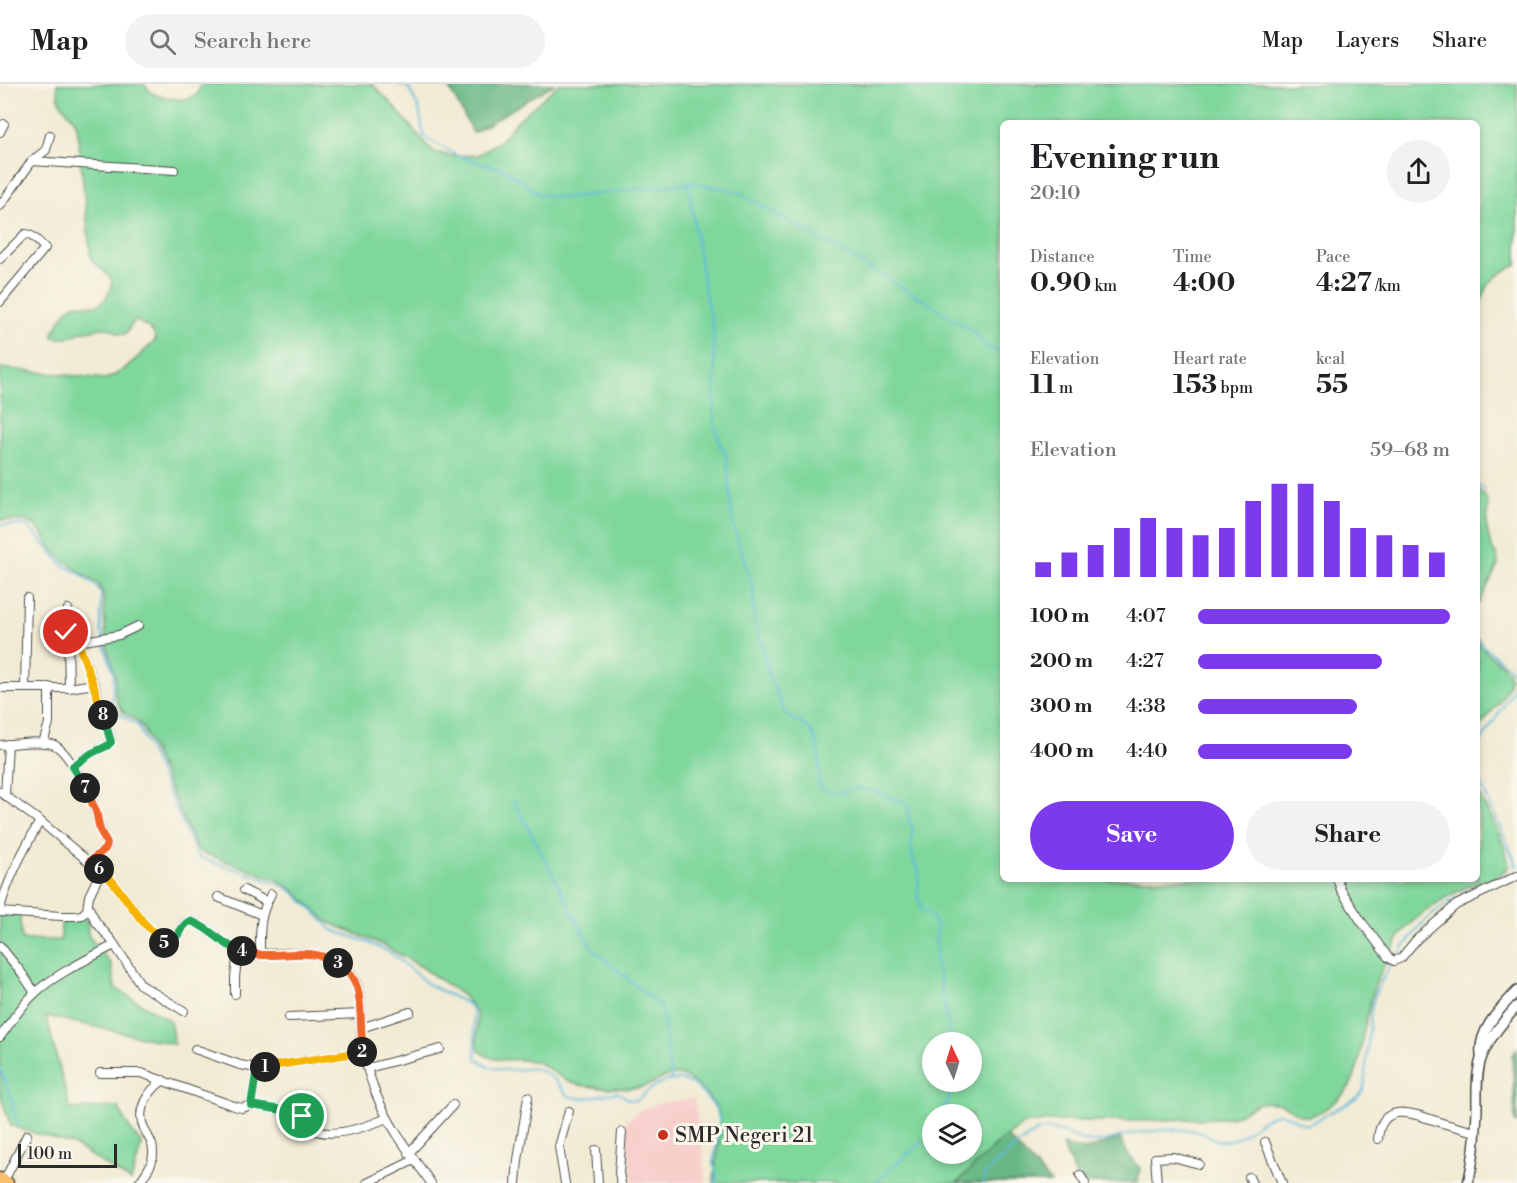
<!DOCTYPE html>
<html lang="en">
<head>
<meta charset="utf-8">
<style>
  body { margin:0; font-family:"Libre Bodoni",serif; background:#f2f2f2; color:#202124; height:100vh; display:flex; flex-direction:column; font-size:22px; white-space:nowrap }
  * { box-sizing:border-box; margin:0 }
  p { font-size:20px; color:#757577 }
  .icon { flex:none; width:33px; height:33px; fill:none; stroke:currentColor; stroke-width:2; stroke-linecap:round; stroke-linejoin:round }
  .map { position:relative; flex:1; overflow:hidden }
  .drawer { position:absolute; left:1000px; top:36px; width:480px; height:762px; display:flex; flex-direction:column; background:#fff; border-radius:9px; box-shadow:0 3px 9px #0003 }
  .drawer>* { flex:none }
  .needle { width:39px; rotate:356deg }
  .buttons { position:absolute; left:922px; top:948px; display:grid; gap:12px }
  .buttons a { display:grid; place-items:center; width:60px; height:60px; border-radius:50%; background:#fff; box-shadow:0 3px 9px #0003; font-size:30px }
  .scale { position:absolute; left:18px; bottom:15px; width:99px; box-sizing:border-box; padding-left:6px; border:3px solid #2b2b2b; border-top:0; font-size:16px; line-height:21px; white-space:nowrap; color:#2b2b2b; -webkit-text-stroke:4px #fbf7ec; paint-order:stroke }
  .pin { position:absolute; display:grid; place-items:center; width:51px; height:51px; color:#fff; margin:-26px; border:3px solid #fff; border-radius:50%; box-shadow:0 2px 6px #0007 }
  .km { position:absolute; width:30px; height:30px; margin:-15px; border-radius:50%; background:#222; color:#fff; font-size:16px; line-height:30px; text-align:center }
  .round { display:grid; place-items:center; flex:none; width:63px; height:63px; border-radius:32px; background:#f2f2f2 }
  .overview { display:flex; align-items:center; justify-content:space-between; height:102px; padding:0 30px }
  h1 { font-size:33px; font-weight:700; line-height:45px }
  .figures { display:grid; grid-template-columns:repeat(3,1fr); gap:9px; height:102px; padding:6px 30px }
  .figures div { display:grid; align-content:center }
  .figures b { font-size:26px; font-weight:700 }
  .figures small { font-size:16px; font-weight:400 }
  .figures p { font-size:16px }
  .chart { height:168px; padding:12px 30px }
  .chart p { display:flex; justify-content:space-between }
  .chart svg { width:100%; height:108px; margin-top:6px; stroke:#7c3aed; stroke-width:6 }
  .cta { display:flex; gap:12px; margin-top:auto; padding:12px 30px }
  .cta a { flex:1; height:69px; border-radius:36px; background:#7c3aed; color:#fff; font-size:24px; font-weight:700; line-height:69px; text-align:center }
  .cta a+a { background:#f2f2f2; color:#202124 }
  ul { padding:0 30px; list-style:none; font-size:20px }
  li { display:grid; grid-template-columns:96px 72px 1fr; align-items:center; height:45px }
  li i { height:15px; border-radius:8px; background:#7c3aed }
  header { display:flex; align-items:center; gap:36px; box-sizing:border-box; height:84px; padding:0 30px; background:#fff; border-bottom:2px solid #e0e0e0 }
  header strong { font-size:28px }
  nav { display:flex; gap:33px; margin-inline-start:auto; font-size:21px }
  .search { width:420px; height:54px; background:#f2f2f2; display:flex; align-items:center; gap:15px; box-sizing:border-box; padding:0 21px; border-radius:33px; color:#757577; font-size:22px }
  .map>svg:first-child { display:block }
</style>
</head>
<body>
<header>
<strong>Map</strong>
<div class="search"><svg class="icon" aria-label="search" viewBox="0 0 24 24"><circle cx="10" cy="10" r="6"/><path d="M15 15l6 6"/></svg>Search here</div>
<nav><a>Map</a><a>Layers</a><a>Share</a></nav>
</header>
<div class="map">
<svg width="1517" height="1099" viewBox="0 0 1517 1099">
  <rect width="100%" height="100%" fill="#fbf7ec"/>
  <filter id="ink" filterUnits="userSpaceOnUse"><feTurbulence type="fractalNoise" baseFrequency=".0167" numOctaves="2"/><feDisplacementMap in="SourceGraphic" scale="12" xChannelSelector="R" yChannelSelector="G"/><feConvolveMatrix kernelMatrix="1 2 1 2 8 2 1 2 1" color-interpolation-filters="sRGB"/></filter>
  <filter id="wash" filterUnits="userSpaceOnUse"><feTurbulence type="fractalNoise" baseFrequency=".008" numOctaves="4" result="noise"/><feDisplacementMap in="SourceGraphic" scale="24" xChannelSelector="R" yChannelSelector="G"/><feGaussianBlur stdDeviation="1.35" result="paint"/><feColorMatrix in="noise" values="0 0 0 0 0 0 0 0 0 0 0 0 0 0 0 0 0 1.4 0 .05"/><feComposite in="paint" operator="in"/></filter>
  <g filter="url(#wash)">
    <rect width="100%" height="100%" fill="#f1ebd4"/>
    <!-- built -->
    <polygon fill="#f7d0cc" points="694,1014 702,1064 706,1099 632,1099 625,1038 639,1027 656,1020"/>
    <!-- green -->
    <g fill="#7fd79c" stroke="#558164" stroke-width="1.5" fill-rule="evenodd">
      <path d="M 57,0 L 144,0 L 150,8 L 158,12 L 183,16 L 197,11 L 201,0 L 372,0 L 391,19 L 432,67 L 449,72 L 478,71 L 499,58 L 518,36 L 559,0 L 1517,0 L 1517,181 C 1490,192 1485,202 1478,229 L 1478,39 L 1004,39 L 1004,795 L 1478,795 L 1478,708 C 1489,731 1505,756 1509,782 C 1499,796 1480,797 1465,804 C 1445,813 1415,832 1402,849 C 1394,861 1380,888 1375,902 C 1370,918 1366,935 1363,951 C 1360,967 1359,985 1351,1000 C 1343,1013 1327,1026 1313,1031 C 1297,1037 1290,1020 1276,1019 C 1250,1016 1254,1026 1234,1032 C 1230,1033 1225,1033 1220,1034 L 1137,1037 L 1044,1037 L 1024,1040 L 999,1058 L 957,1099 L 714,1099 C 714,1079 723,1049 719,1031 C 716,1021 708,1012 701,1005 C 694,998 684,990 673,991 C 664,992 657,998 648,1001 C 638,1005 627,1005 617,1004 C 603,1004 579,1003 567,997 C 557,991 547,982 536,978 C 515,971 499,983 479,967 L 477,957 L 477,931 L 472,922 L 463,912 L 420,882 L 383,861 L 328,838 L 292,805 L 278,796 L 200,768 L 194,759 L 142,642 L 135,635 L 123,628 L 117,618 L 115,607 L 116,595 L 106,557 L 103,510 L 98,500 L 64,477 L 51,464 L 43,451 L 36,442 L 27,437 L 0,436 L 0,284 L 105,295 C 125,289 140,270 155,257 C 156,246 145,242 137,237 L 134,237 L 126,249 L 123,250 L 117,249 L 112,245 L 103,244 L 81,248 L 68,254 L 57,254 L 53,253 L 53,249 C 58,242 62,231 68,225 C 82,212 97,233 109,209 C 111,204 113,200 111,195 C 107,188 96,182 91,175 L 78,51 L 76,38 L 59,17 ZM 933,958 L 972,958 L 972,998 L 933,998 ZM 933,1030 L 972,1030 L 972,1070 L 933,1070 Z"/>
      <polygon points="1478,406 1484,411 1488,419 1487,445 1491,463 1497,472 1498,481 1478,521"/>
      <path d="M 1478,555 C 1481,560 1484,566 1488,570 C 1495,576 1505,581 1509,590 C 1515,605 1486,633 1478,645 Z"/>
      <polygon points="0,826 19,826 22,856 61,856 61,838 87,835 88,851 111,880 115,904 170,937 174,960 46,932 70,1025 118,1023 130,1045 142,1060 131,1097 74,1061 11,1042 0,1010"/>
    </g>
    <!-- forest -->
    <g fill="#67b884" stroke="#497258" stroke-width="1.5">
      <polygon points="447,0 554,0 473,49"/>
      <polygon points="1517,964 1517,1040 1515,1038 1512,971"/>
      <polygon points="1007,1052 1051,1099 957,1099 999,1058"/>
      <polygon points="1120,1054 1128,1070 1140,1084 1138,1099 1079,1099 1062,1061 1086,1066"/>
    </g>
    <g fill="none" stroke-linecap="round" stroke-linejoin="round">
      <!-- stream -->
      <g stroke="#5fb9dc" stroke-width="2">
        <path d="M 398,0 L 408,3 L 419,25 L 424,53 L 458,72 L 505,86 L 539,110 L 564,114 L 688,99 L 706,215 L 713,242 L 715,291 L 714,334 L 720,362 L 726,369 L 733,440 L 753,504 L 754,537 L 761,557 L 768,588 L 784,627 C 791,638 799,636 807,643 C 820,653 821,686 819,702 L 829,708 L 840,709 L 858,703 L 882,710 L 908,720 L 909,736 L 913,744 L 911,766 L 913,776 L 919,787 L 918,814 L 922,826 L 931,831 L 936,841 L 936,878 L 950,950 L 950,958"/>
        <polyline points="440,2 444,0"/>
        <polyline points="688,99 724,104 741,109 932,221 969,244 987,263 1004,270"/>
        <polyline points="1478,402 1485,405"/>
        <path d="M 0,441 L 27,441 L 64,482 L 79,489 L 95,501 L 101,509 L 101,546 L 104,560 L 114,590 L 112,617 L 117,628 L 138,641 L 198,773 L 282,801 L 293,808 L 311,824 L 332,846 L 367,858 L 391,869 L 429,901 L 468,920 L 473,927 L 476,974 L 488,983 L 505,986 L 516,986 L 531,984 L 543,988 L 553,994 L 568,1012 L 582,1015 L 618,1008 L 629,1016 L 637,1016 C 653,1001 674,988 695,1002 C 698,1004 701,1009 705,1012 C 711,1018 718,1025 719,1035 C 721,1047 715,1064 714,1076 C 714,1084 716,1091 717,1099"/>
        <path d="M 1478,558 L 1513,587 C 1516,594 1515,600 1512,608 L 1478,662"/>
        <polyline points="1478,693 1517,782"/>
        <polyline points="514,717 591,863 661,923 662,926 671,997"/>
        <path d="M 1398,871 C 1405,862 1412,851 1420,842 C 1447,814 1482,801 1517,788"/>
        <polyline points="0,985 12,1016 14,1031 18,1040"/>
        <polyline points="941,1030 949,1014 952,998"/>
        <polyline points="875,1099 910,1068 933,1049"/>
        <path d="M 983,1099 L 985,1090 C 997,1079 1025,1052 1039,1047 C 1055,1041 1076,1056 1092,1058 C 1104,1059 1120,1052 1132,1050 C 1144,1048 1156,1046 1168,1046 C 1179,1045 1190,1045 1200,1048 C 1207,1051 1213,1056 1221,1057 C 1244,1059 1258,1032 1278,1030 C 1290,1029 1296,1039 1307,1041 C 1315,1038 1322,1033 1329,1029 C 1342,1021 1357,1019 1364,1004 L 1371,926 C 1374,908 1383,894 1392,879"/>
      </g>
    </g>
  </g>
  <g filter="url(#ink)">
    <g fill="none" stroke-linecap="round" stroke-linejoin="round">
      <!-- minor casing -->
      <g stroke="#494844" stroke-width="10">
        <g id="minor">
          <polyline points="0,48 4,40"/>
          <polyline points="32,77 174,86"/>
          <polyline points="0,122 32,77 46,66 50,51"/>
          <path d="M 0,175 L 25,150 C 33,150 39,159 45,164 L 0,218"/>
          <polyline points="68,525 67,553 70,556 78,558 119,551 138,542"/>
          <polyline points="68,555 69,604"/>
          <polyline points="0,604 69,604 94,600"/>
          <polyline points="25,604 27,514"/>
          <polyline points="43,659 49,639 49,603"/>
          <path d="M 0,661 C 16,660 36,656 52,660 C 68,665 90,710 95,726 C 97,732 98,738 100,744 C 102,750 105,756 107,762 L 105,765 L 90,777"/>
          <polyline points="73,682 92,669 107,662 111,656 94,600 78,558"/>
          <path d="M 0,708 L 40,737 L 113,798 L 143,838 L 162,858 L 168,859 C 179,855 179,841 190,837 C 208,841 221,861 240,867 C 272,875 305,862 335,877 C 368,893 359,928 361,958 C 363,975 370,994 376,1010 C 390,1044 410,1069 431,1099"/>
          <polyline points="5,711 8,660"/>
          <polyline points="1337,795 1341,806 1361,837 1388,873 1394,877 1401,874 1417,855 1456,821 1517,792"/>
          <polyline points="244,806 267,818"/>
          <polyline points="218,813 262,831"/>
          <polyline points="88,822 96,838 112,857 141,901 184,927"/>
          <path d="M 0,824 C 9,793 24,765 40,737"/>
          <polyline points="0,828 61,832 75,832 82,831 87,826 89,812 101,787"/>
          <polyline points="0,862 21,888 35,909"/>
          <path d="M 260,871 C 260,846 259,832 271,810"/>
          <polyline points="235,910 235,893 238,866"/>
          <polyline points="289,933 361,930"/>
          <polyline points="361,944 410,928"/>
          <path d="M 0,953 C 11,938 21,922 35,909 C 54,891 90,874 114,861"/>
          <polyline points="195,965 240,981 257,984 363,968"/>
          <polyline points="368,984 440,965"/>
          <polyline points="100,989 141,989 234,1022 242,1024 251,1021 257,984"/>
          <path d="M 251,1021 L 298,1029 L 302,1032 L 307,1043 C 329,1057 366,1043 387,1034"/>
          <path d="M 1378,1055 C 1381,1014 1418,1031 1442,1039 C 1453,1042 1464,1045 1475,1048"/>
          <polyline points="1265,1058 1282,1099"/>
          <polyline points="596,1066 598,1099"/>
          <polyline points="409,1069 453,1021"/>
          <polyline points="1080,1091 1085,1099"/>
          <polyline points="1249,1093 1252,1099"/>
          <polyline points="4,1097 27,1051"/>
          <path d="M 139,1099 C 145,1090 153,1081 153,1070 C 154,1059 148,1054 144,1044 C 135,1025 149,1007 163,996"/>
          <polyline points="367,1099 414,1076"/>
          <polyline points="516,1099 518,1076 528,1013"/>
          <polyline points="565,1099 559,1063 569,1027"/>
          <polyline points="621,1099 619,1089 622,1048"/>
          <polyline points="1157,1099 1155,1074 1173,1073 1199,1080"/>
        </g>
      </g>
      <!-- tertiary casing -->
      <g stroke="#494844" stroke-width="12">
        <g id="tertiary">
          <path d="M 1481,971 C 1478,946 1501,924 1517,907"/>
          <path d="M 1468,1099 C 1474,1076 1476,1050 1477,1026 C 1477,1009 1476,991 1481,975 C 1488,955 1503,938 1517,922"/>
        </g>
      </g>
      <!-- primary casing -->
      <g stroke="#494844" stroke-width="15">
        <polyline id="primary" points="0,1095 7,1099"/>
      </g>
      <!-- minor -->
      <use href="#minor" stroke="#fff" stroke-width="8"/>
      <!-- tertiary -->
      <use href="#tertiary" stroke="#fff" stroke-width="9"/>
      <!-- primary -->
      <use href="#primary" stroke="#f8bf6c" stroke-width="12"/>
    </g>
  </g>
  <g fill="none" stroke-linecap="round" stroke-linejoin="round" filter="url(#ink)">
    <!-- split-1 casing -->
    <g stroke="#fff" stroke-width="12">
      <polyline id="split-1" points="265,983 257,984 251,1021 295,1028 302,1032"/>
    </g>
    <!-- split-2 casing -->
    <g stroke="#fff" stroke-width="12">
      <polyline id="split-2" points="265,983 362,968"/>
    </g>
    <!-- split-3 casing -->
    <g stroke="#fff" stroke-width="12">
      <path id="split-3" d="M 338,879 C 361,893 360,916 361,940 C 361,949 363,960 362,968"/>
    </g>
    <!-- split-4 casing -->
    <g stroke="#fff" stroke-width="12">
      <path id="split-4" d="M 242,867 C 249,868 255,870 262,871 C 289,872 312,864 338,879"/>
    </g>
    <!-- split-5 casing -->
    <g stroke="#fff" stroke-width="12">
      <path id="split-5" d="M 164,859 C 179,860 178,842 190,837 C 209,842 222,862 242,867"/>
    </g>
    <!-- split-6 casing -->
    <g stroke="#fff" stroke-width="12">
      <polyline id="split-6" points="99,785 113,798 143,838 164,859"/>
    </g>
    <!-- split-7 casing -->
    <g stroke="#fff" stroke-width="12">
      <polyline id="split-7" points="85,704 96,727 100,746 107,760 105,765 90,777 99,785"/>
    </g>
    <!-- split-8 casing -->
    <g stroke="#fff" stroke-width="12">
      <polyline id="split-8" points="85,704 73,682 92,669 107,662 111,658 103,631"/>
    </g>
    <!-- split-9 casing -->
    <g stroke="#fff" stroke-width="12">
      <polyline id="split-9" points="66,548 68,555 78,558 93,600 103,631"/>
    </g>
    <!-- split-1 -->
    <use href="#split-1" stroke="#22a559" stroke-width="8"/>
    <!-- split-2 -->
    <use href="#split-2" stroke="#f5b400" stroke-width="8"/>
    <!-- split-3 -->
    <use href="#split-3" stroke="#f0652b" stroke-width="8"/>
    <!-- split-4 -->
    <use href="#split-4" stroke="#f0652b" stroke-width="8"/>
    <!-- split-5 -->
    <use href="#split-5" stroke="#22a559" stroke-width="8"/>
    <!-- split-6 -->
    <use href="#split-6" stroke="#f5b400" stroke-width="8"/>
    <!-- split-7 -->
    <use href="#split-7" stroke="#f0652b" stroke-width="8"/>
    <!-- split-8 -->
    <use href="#split-8" stroke="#22a559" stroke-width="8"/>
    <!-- split-9 -->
    <use href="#split-9" stroke="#f5b400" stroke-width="8"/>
  </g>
  <!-- markers -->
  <circle fill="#c8321e" stroke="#fbf7ec" stroke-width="2" cx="663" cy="1051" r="6"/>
  <g text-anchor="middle" stroke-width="6" stroke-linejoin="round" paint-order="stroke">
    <!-- poi labels -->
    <g font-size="21" fill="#2b2b2b" stroke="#fbf7ec" text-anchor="start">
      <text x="675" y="1058">SMP Negeri 21</text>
    </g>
  </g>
</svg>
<div class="buttons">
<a><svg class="needle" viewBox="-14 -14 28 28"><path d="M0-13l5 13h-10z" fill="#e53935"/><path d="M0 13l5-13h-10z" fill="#757577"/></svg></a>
<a><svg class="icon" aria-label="layers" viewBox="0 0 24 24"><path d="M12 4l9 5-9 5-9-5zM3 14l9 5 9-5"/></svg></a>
</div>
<div class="scale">100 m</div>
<div class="pin" style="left:302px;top:1032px;background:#1e9e55"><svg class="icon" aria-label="arrive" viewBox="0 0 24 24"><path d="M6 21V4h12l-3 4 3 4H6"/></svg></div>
<div class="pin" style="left:66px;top:548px;background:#d93025"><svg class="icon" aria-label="check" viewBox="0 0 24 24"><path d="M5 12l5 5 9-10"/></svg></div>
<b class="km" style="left:265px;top:983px">1</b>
<b class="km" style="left:362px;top:968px">2</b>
<b class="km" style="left:338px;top:879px">3</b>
<b class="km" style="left:242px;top:867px">4</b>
<b class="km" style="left:164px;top:859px">5</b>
<b class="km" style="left:99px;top:785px">6</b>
<b class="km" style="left:85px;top:704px">7</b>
<b class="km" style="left:103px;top:631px">8</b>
<section class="drawer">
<div class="overview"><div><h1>Evening run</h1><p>20:10</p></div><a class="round"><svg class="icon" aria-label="share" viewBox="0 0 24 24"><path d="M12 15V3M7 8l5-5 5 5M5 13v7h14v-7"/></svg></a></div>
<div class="figures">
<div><p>Distance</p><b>0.90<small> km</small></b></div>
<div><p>Time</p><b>4:00</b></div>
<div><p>Pace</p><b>4:27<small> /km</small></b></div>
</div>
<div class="figures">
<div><p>Elevation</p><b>11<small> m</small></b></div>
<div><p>Heart rate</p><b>153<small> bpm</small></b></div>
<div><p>kcal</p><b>55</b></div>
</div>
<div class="chart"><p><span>Elevation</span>59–68 m</p>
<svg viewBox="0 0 160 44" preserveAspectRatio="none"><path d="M5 44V38M15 44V34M25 44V31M35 44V24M45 44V20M55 44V24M65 44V27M75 44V24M85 44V13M95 44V6M105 44V6M115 44V13M125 44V24M135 44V27M145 44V31M155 44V34"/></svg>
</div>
<ul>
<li><b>100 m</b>4:07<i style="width:100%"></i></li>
<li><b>200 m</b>4:27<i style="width:73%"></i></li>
<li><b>300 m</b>4:38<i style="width:63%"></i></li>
<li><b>400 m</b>4:40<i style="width:61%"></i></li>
</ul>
<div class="cta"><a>Save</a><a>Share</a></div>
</section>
</div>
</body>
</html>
